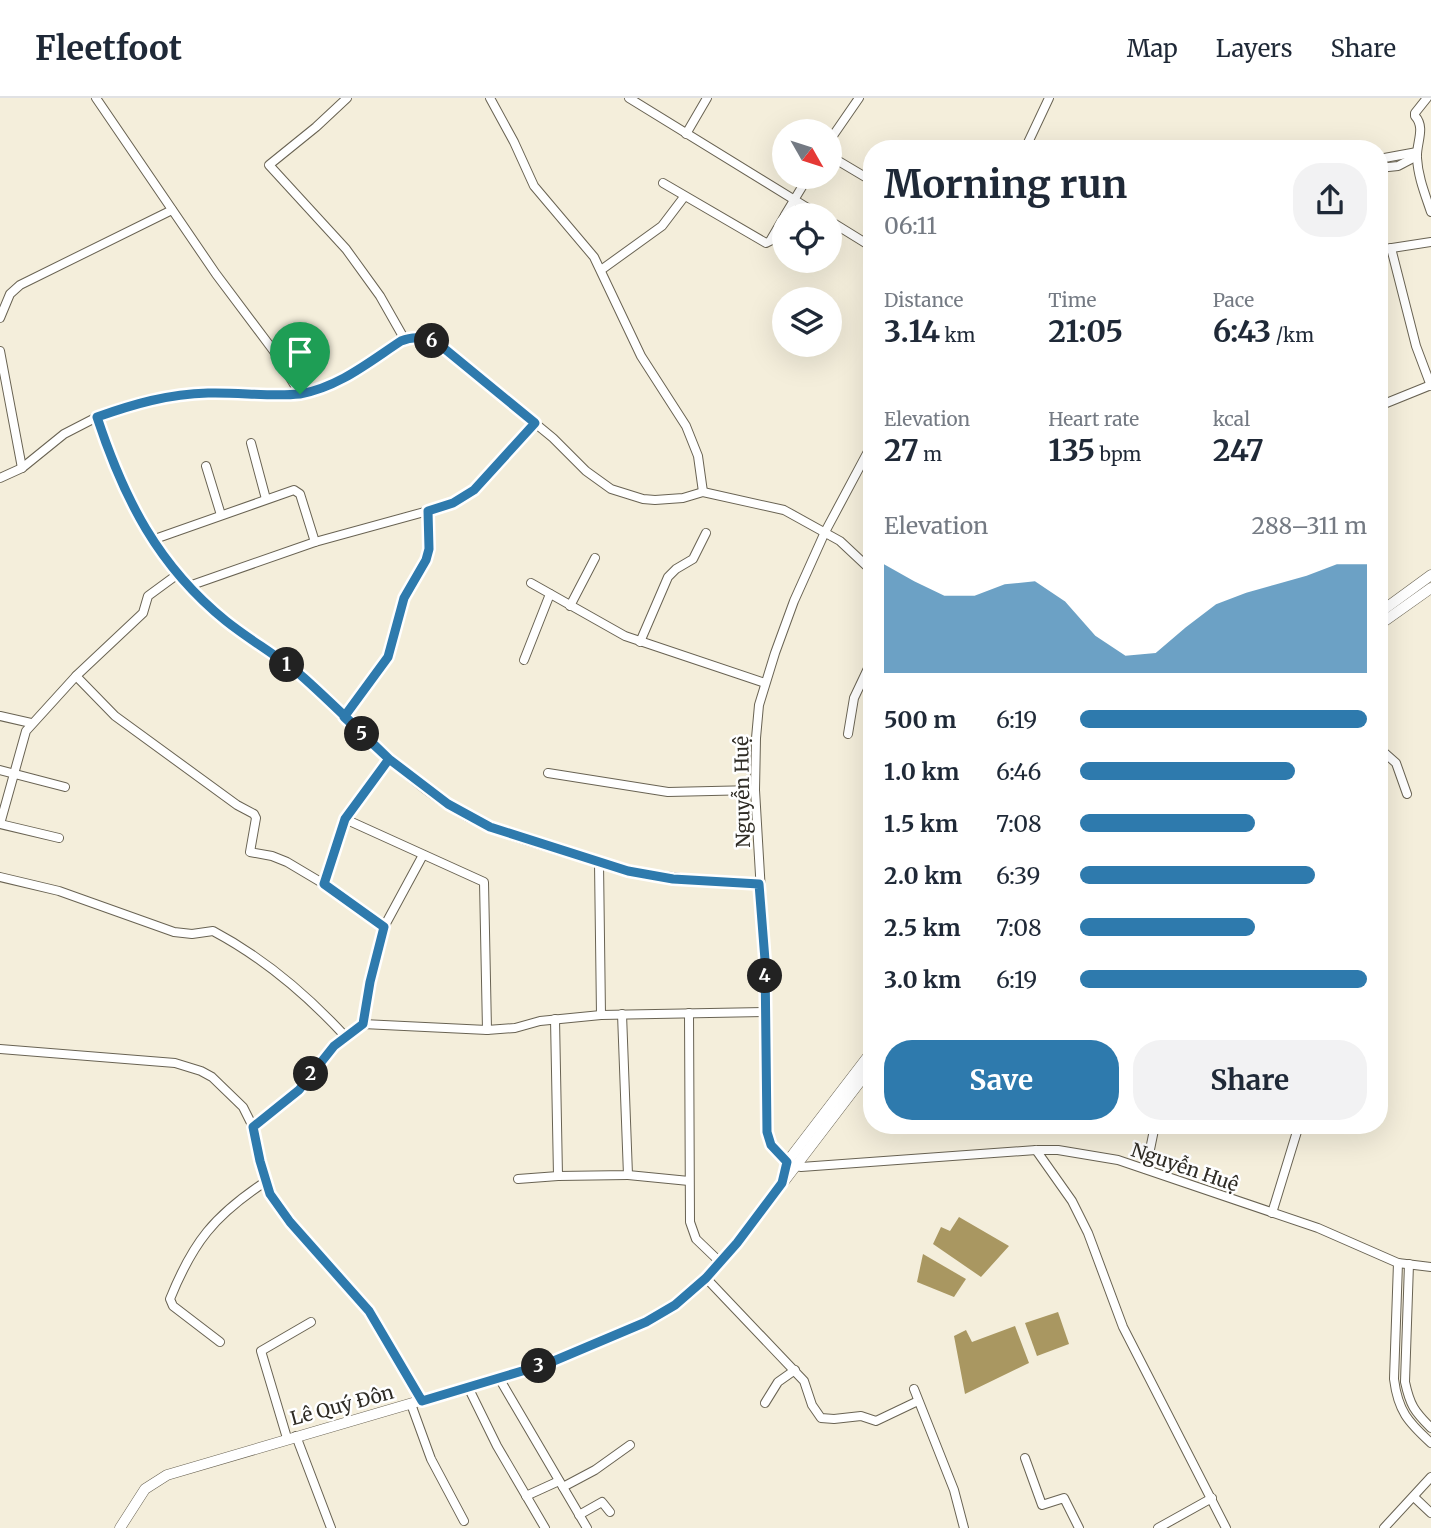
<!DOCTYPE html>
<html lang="en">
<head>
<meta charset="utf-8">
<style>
  body { margin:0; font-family:Merriweather,serif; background:#f2f2f3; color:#1f2937; height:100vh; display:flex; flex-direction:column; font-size:26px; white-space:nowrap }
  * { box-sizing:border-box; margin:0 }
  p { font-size:23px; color:#747a83 }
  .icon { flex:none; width:38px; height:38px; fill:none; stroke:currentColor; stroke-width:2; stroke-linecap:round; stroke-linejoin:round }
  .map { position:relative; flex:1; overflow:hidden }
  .details { position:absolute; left:863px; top:42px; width:525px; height:994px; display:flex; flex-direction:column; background:#fff; border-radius:28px; box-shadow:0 7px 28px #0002 }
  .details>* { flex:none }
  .needle { width:46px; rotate:129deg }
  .controls { position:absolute; left:772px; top:21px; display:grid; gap:14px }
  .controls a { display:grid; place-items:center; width:70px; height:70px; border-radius:50%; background:#fff; box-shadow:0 7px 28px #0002; font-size:35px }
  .pin { position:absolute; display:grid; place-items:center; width:60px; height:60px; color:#fff; margin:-72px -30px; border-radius:50% 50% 50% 0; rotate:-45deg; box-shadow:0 0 7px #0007 }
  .pin .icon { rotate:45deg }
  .km { position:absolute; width:35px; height:35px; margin:-18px; border-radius:50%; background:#222; color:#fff; font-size:19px; line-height:35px; text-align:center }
  .round { display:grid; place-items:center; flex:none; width:74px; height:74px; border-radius:28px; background:#f2f2f3 }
  .overview { display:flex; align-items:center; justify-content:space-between; height:119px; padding:0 21px }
  h1 { font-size:38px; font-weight:700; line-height:52px }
  .metrics { display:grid; grid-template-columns:repeat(3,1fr); gap:10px; height:119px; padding:7px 21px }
  .metrics div { display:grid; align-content:center }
  .metrics b { font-size:30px; font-weight:700 }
  .metrics small { font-size:19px; font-weight:400 }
  .metrics p { font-size:19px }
  .chart { height:196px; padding:14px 21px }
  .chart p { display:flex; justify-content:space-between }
  .chart svg { width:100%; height:126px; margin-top:7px; fill:#2e7aad; opacity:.7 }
  .primary-button { display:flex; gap:14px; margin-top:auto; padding:14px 21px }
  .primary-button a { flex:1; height:80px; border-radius:28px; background:#2e7aad; color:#fff; font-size:28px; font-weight:700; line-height:80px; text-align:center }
  .primary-button a+a { background:#f2f2f3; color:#1f2937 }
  ul { padding:0 21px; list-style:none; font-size:23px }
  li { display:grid; grid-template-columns:112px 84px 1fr; align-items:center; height:52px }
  li i { height:18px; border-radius:9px; background:#2e7aad }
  header { display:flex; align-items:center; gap:42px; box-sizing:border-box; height:98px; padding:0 35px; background:#fff; border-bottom:2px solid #e0e1e3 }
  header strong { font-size:33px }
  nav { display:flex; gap:38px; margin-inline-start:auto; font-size:24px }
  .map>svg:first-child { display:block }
</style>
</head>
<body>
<header>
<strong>Fleetfoot</strong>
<nav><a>Map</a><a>Layers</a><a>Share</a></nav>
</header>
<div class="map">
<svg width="1431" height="1430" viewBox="0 0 1431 1430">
  <rect width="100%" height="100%" fill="#f4eedb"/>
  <!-- water -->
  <g fill="#a99761">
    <polygon points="959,1119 1009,1148 981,1179 933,1146 941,1129 950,1133"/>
    <polygon points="923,1156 966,1181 954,1199 917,1184"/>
    <polygon points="1058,1214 1069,1246 1037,1258 1025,1225"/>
    <polygon points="1015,1228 1029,1265 965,1296 954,1238 966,1232 972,1244"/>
  </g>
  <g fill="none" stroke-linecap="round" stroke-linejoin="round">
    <!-- minor casing -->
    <g stroke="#696353" stroke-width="10">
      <g id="minor">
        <polyline points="96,0 216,176 273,252 300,296"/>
        <polyline points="347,0 316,29 269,67 346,151 380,198 405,242"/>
        <polyline points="490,0 514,44 534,88 594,159 641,258 686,328 698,358 703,394"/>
        <polyline points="629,0 819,117"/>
        <path d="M 1427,0 L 1415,15 L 1415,18 C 1426,30 1416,45 1417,60 C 1418,79 1425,96 1431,114"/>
        <polyline points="686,36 707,0"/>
        <polyline points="830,42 859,0"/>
        <polyline points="1192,50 1192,51"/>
        <polyline points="1025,51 1049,0"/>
        <polyline points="830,58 872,83"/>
        <polyline points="1379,61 1417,54"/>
        <polyline points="1379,70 1398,68 1417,58"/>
        <polyline points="663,85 766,145 770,143 784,119"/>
        <polyline points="785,117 808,79"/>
        <polyline points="830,123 872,149"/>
        <polyline points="1391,150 1416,248 1431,288"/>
        <polyline points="1379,152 1431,144"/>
        <polyline points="601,172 662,128 684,99"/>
        <polyline points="0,220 10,196 20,187 172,112"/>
        <polyline points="0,253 22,370"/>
        <polyline points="1379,308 1431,287"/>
        <path d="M 97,319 C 124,401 158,466 225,522 C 250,543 278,558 302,579 C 357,626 404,685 468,719 C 508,740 556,750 599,765"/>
        <polyline points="251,345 266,401"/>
        <path d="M 872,346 L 825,434 L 794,503 L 775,555 L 759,607 L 756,640 L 755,692 L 765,862 L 767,1034 C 771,1050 783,1067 801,1069 L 1036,1052 L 1058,1052 L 1118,1062 L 1318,1130 L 1398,1165 L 1431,1169"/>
        <polyline points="206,368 221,417"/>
        <path d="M 0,380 L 22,370 L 64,336 L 97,319 L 123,309 L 176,297 L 211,295 L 282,297 L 313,294 L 339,283 L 401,243 C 416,237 427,240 440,247 L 553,340 L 586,373 L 611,391 L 643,401 L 655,402 L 683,400 L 703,394 L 784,412 L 840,443 L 872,473"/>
        <polyline points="152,442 294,392 300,396 315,444"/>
        <polyline points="531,485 625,538 765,585"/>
        <polyline points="189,488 315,444 428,413"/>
        <polyline points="570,508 595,460"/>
        <polyline points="640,544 668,479 676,471 693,461 706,435"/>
        <polyline points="524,562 550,496"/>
        <polyline points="76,578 115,618 237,707 254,716 256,720 250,754 272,758 287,764 324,786 384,829"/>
        <polyline points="0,618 31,625"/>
        <polyline points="344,619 388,559 404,500 426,462 429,451 428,413 453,405 474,392 535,325"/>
        <polyline points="848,636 854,600 872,562"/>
        <polyline points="1379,650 1396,665 1407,696"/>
        <polyline points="0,672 65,689"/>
        <polyline points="548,675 668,694 755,692"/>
        <polyline points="345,721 484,784 487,932"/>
        <polyline points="0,726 26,633 76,578 143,515 148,498 178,476"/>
        <polyline points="0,726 59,740"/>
        <path d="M 0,779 L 59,793 L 174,834 L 192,836 L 213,833 C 262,859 308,898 345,938"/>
        <polyline points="324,786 345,721 389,661"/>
        <polyline points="689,915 690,1124 696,1141 720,1164"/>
        <path d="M 601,917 L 599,765 C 652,779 704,783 759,786"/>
        <polyline points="555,921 558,1078 628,1077 622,916"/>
        <polyline points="363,926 370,884 384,829 423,757"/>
        <polyline points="0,951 175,965 201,973 212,979 243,1009 253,1029 259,1063 270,1096 290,1124 369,1213 422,1303"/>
        <polyline points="253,1029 296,994 334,948 363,926 487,932 515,930 540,923 601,917 766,914"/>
        <polyline points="1036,1052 1072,1103 1088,1135 1123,1229 1226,1430"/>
        <polyline points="1146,1071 1155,1027"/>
        <polyline points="628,1077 689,1083"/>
        <polyline points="518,1081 558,1078"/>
        <polyline points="1272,1115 1299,1027"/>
        <path d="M 1398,1165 L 1394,1281 C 1398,1313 1408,1324 1431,1345"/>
        <path d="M 1409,1166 L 1405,1284 C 1410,1307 1414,1313 1431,1330"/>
        <polyline points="706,1180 804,1283 812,1307 821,1320 834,1321 861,1318 876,1323 918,1303"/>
        <path d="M 220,1244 L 173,1208 L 170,1201 C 193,1144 214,1118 265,1084"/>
        <polyline points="499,1280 587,1430"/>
        <polyline points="468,1289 497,1348 545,1430"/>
        <polyline points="914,1291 954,1392 964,1430"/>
        <polyline points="765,1305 778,1284 795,1272"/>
        <polyline points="411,1306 431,1361 464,1423"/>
        <polyline points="296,1338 331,1430"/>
        <polyline points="287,1340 261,1253 311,1224"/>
        <polyline points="1025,1360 1042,1407 1064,1400 1079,1430"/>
        <polyline points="563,1389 595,1372 630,1347"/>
        <polyline points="526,1398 559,1383"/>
        <polyline points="1414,1399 1431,1415"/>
        <polyline points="579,1417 602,1404 610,1414"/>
        <polyline points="1158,1430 1212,1400"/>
        <polyline points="1384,1430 1431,1379"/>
      </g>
    </g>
    <!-- major casing -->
    <g stroke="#696353" stroke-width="11">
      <g id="major">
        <polyline points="1379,515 1431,477"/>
        <polyline points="1379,527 1431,490"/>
        <polyline points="784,1078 787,1064 872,953"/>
        <polyline points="120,1430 145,1391 167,1377 549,1265 646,1224 675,1207 706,1180 737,1145 872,968"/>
      </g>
    </g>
    <!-- minor -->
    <use href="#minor" stroke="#fff" stroke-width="8"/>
    <!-- major -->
    <use href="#major" stroke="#fff" stroke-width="10"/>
  </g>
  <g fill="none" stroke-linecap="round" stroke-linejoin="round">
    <!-- route casing -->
    <g stroke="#fff" stroke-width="14">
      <path id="route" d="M 300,296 C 269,299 239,294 208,295 C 168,296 134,306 97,319 C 124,401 158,468 226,523 C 251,543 280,559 304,580 C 333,606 361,634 389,661 L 345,721 L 324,786 L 384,829 L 370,884 L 363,926 L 334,948 L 299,992 L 253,1029 L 260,1063 L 270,1096 L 290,1124 L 369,1213 L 422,1303 L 549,1265 L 646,1224 L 675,1207 L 706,1180 L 737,1145 L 782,1085 L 787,1064 L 771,1047 L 767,1034 L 765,862 L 759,786 L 673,781 L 628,773 L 490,729 L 448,706 L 389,661 L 344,619 L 388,559 L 404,500 L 426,462 L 429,451 L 428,413 L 453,405 L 474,392 L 535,325 L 440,247 C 427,240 416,237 401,243 C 369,264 339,289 300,296"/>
    </g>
    <!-- route -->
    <use href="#route" stroke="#2e7aad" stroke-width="9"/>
  </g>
  <g text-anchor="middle" stroke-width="5" stroke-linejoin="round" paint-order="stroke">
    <!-- street labels -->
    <g font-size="19" fill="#2e2b24" stroke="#fff">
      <text transform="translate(742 694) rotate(-91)" y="7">Nguyễn Huệ</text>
      <text transform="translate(1185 1069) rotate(19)" y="7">Nguyễn Huệ</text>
      <text transform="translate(342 1307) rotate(-15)" y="7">Lê Quý Đôn</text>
    </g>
  </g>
</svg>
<div class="controls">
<a><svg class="needle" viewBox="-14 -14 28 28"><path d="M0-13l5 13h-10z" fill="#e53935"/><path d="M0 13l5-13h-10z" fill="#747a83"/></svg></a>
<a><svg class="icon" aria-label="locate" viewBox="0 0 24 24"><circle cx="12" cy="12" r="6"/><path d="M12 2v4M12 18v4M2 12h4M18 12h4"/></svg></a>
<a><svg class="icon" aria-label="layers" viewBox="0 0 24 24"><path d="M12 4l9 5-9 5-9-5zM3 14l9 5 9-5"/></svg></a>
</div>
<div class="pin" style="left:300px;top:296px;background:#1e9e55"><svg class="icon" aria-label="arrive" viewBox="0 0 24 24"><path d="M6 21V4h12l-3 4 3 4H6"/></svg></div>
<b class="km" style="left:287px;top:567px">1</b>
<b class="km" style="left:311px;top:976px">2</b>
<b class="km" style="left:539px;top:1268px">3</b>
<b class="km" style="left:765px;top:878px">4</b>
<b class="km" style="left:362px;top:636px">5</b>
<b class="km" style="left:432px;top:243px">6</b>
<section class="details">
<div class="overview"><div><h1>Morning run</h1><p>06:11</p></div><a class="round"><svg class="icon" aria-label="share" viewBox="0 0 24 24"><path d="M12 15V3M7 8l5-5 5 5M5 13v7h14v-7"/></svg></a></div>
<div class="metrics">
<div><p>Distance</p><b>3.14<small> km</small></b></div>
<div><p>Time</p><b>21:05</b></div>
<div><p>Pace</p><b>6:43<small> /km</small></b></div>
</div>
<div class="metrics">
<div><p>Elevation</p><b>27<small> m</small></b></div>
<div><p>Heart rate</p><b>135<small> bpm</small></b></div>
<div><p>kcal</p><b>247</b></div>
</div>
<div class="chart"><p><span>Elevation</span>288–311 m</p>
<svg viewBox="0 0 160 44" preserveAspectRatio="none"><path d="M0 44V6L10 12L20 17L30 17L40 13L50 12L60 19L70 31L80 38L90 37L100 28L110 20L120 16L130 13L140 10L150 6L160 6V44z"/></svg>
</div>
<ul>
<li><b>500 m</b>6:19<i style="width:100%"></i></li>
<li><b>1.0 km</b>6:46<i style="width:75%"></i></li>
<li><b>1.5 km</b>7:08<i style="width:61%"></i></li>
<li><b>2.0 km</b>6:39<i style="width:82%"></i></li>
<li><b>2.5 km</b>7:08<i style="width:61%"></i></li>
<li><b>3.0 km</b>6:19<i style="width:100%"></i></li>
</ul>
<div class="primary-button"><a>Save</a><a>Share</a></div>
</section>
</div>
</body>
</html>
